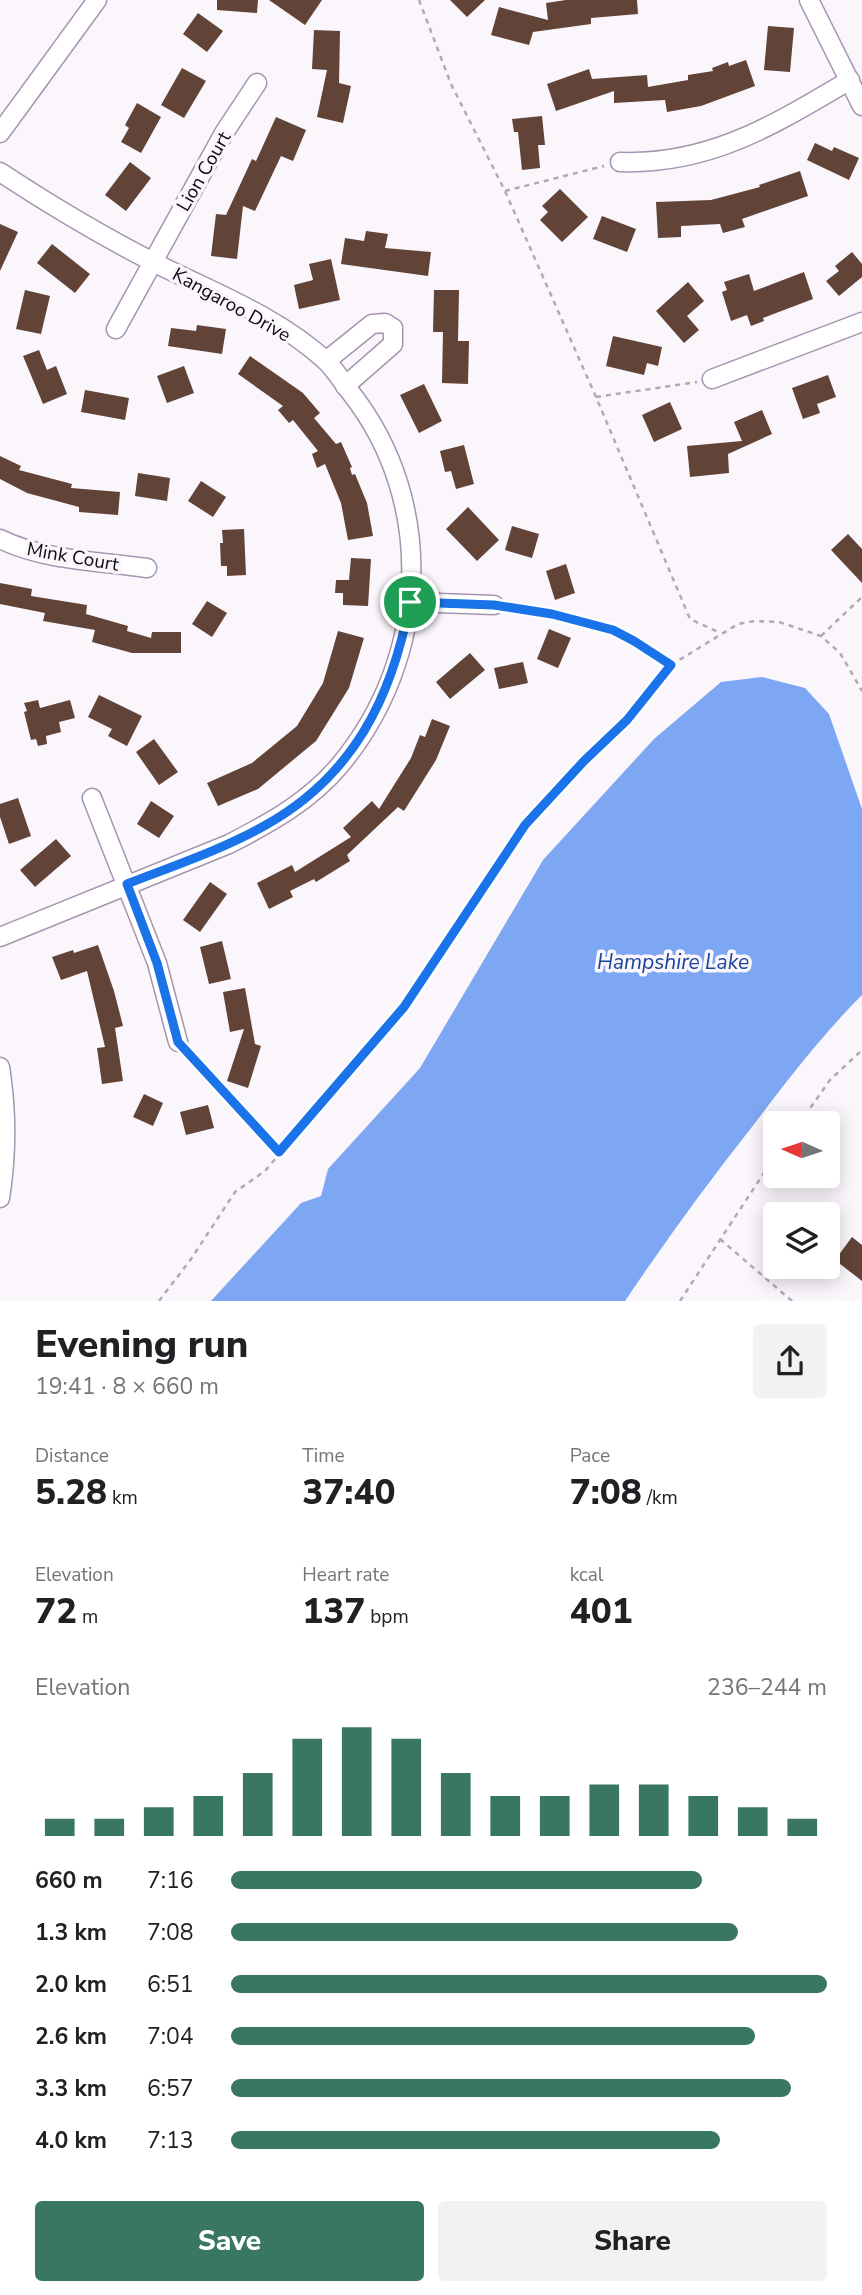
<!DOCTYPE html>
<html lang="en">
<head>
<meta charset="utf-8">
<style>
  body { margin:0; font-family:"Nunito Sans",sans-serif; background:#f2f2f2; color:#202124; height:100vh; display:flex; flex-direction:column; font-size:26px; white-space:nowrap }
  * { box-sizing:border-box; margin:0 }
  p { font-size:23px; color:#757577 }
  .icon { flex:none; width:38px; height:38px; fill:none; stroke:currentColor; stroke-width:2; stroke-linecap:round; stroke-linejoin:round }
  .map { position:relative; height:1301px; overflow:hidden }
  .panel { display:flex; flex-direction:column; background:#fff; flex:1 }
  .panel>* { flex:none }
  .needle { width:46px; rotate:273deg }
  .fabs { position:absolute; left:763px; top:1111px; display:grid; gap:14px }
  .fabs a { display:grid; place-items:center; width:77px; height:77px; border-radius:7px; background:#fff; box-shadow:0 4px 18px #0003; font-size:35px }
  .pin { position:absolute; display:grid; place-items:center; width:60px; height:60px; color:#fff; margin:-30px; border:4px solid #fff; border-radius:50%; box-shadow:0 2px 7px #0007 }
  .round { display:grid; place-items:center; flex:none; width:74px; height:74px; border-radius:7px; background:#f2f2f2 }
  .headline { display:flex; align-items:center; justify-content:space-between; height:119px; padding:0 35px }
  h1 { font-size:38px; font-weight:800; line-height:52px }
  .stats { display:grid; grid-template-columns:repeat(3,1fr); gap:10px; height:119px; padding:7px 35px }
  .stats div { display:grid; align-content:center }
  .stats b { font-size:35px; font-weight:800 }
  .stats small { font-size:19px; font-weight:400 }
  .stats p { font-size:19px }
  .chart { height:196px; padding:14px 35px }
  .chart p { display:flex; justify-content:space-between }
  .chart svg { width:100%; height:126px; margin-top:7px; stroke:#397764; stroke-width:6 }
  .action { display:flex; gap:14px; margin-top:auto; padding:14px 35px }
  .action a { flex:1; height:80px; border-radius:7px; background:#397764; color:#fff; font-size:28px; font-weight:800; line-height:80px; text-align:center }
  .action a+a { background:#f2f2f2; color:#202124 }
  ul { padding:0 35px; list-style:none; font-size:23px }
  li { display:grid; grid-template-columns:112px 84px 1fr; align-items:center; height:52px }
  li i { height:18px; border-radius:9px; background:#397764 }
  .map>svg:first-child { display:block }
</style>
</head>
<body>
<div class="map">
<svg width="862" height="1301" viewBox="0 0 862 1301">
  <rect width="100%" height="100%" fill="#faf6fc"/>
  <!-- water -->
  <path fill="#7da7f2" d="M 762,677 L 805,688 L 829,714 L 862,809 L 862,995 C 823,1034 789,1078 755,1123 C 709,1181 666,1240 625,1301 L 211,1301 L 301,1203 L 321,1196 L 328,1169 L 420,1068 L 543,860 L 654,739 L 721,682 Z"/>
  <!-- building -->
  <g fill="#614337">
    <polygon points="217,0 258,0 257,13 217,10"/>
    <polygon points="269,0 322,0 305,25"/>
    <polygon points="450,0 485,0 467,17"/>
    <polygon points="566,0 637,0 638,14 591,18 591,24 533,32 529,45 491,35 499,7 548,20 546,3"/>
    <polygon points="198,13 223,31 207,52 183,34"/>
    <polygon points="768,26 794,28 790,72 764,70"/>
    <polygon points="314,30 340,31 339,83 351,86 343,123 317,117 327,70 312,69"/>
    <polygon points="746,60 755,86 701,106 667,112 665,100 614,103 614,91 556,111 547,84 589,69 592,79 647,75 648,87 688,80 688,75 713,71 712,68 728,62 729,66"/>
    <polygon points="182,68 206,81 184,118 161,105"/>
    <polygon points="137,103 161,117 141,153 121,142 129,128 125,125"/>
    <polygon points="542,116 545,145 538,145 540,168 522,170 518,132 514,132 512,119"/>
    <polygon points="276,117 306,130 293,161 281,156 255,211 243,206 237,259 211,256 216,214 226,215 252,159 256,161"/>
    <polygon points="815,143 832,151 834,147 859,158 849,180 807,160"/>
    <polygon points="130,162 151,178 126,211 105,195"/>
    <polygon points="800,171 808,196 742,219 745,227 723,233 720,224 681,226 681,237 658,238 656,202 711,200 760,187 759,185"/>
    <polygon points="560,189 588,217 562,242 540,220 548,212 542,206"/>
    <polygon points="602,216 636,229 627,252 593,239"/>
    <polygon points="0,224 18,232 0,271"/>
    <polygon points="366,231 388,234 385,248 431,252 428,276 341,264 345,238 364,241"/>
    <polygon points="52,244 90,274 75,293 37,263"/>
    <polygon points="852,252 862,264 862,277 839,296 826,281 839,271 835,266"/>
    <polygon points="331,259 340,300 299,309 294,285 313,280 309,264"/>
    <polygon points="804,272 813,299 763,318 764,321 751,326 747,315 731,321 722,292 727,290 724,282 749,274 754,291"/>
    <polygon points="688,282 704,301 687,316 699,330 684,343 656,311"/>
    <polygon points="25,290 50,296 41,334 16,329"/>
    <polygon points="434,290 459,290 458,341 469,341 468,384 442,383 443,332 433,332"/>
    <polygon points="197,325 226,329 222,354 168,346 171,328 196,331"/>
    <polygon points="613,336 662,347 658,366 647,363 644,375 606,366"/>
    <polygon points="39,350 47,370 56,366 67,394 43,404 23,356"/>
    <polygon points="250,356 303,393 320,413 314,418 336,444 341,442 352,467 350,468 352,475 355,474 367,503 373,536 348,540 341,503 325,464 317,468 312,454 318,451 293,420 289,423 278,410 283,406 238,374"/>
    <polygon points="184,366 194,393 167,403 157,376"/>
    <polygon points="828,375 836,397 817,404 820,413 803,419 792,388"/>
    <polygon points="424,384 442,421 419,433 400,395"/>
    <polygon points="85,390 129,398 125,420 81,412"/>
    <polygon points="670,402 682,429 654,442 642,415"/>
    <polygon points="762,410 772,434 728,454 729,473 690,477 687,446 742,441 734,422"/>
    <polygon points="464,445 474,484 456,489 451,471 445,472 440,451"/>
    <polygon points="0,456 21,466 19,470 72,484 71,488 120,492 118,515 79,512 79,507 27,493 0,479"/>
    <polygon points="138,473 170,478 167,501 135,496"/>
    <polygon points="201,481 226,497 213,517 188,501"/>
    <polygon points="468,507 499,540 477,561 446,529"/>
    <polygon points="512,526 539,534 532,558 505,550"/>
    <polygon points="244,529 246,575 227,576 227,566 221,566 220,543 223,543 222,530"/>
    <polygon points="848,534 862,549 862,583 831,550"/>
    <polygon points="351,558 371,559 368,606 343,605 343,593 335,593 336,580 349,580"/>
    <polygon points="566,564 575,593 555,600 546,571"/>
    <polygon points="0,583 32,589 31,596 87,605 86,614 128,626 127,631 151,638 152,632 181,632 181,653 132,653 92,642 95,630 43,621 45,613 0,604"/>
    <polygon points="207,601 227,613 212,637 192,624"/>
    <polygon points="549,629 571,638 558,668 537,659"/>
    <polygon points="338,631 364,638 349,688 316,741 258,789 218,806 207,783 252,763 297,726 323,683"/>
    <polygon points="470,653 485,670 450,699 436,682"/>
    <polygon points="523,662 528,683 499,689 494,668"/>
    <polygon points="99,695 142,716 127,746 108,736 112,729 88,717"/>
    <polygon points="38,700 40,708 70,700 75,718 59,722 61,732 46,736 47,744 38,746 36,739 31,740 24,712 27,711 24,703"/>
    <polygon points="432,719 450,726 436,760 404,811 398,807 347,855 350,861 316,882 314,879 290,891 293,897 269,909 257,883 292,865 295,872 351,837 343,828 372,801 379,809 411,758 420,735 425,737"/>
    <polygon points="154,739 178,772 159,785 136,752"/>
    <polygon points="18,798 31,836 9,844 0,817 0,804"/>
    <polygon points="151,801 174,816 159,838 137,824"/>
    <polygon points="56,839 71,856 35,887 20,870"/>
    <polygon points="210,882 227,894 200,932 183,920"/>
    <polygon points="222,941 231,979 209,984 200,947"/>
    <polygon points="98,945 114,991 123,1026 115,1028 123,1081 102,1084 97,1048 105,1047 87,971 61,980 52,957 73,950 74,953"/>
    <polygon points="245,988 255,1044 261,1046 248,1088 227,1081 244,1029 230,1032 223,992"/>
    <polygon points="144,1094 163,1103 153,1126 133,1117"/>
    <polygon points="208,1105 214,1128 186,1135 180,1112"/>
    <polygon points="852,1237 862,1245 862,1281 835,1260"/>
  </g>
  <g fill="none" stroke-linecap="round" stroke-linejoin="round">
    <!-- street casing -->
    <g stroke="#a794b0" stroke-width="21">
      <g id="street">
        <polyline points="809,0 862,106"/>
        <polyline points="0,133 97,0"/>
        <path d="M 620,162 C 711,165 775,124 850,80"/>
        <path d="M 0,172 C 50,205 102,236 155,263 C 212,292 277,316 325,360 C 335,369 343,383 351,393 C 437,503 429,658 340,765 C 310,801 270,823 229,844 L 0,937"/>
        <polyline points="116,329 224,133 257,83"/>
        <polyline points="326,361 372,324 385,323 393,328 393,344 345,386"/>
        <polyline points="712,379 862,322"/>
        <path d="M 0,539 C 45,561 99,561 147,568"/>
        <polyline points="410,602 494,605"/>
        <polyline points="92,798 157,963 178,1042"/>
        <path d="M 0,1067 C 7,1111 7,1154 0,1198"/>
      </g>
    </g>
    <!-- path -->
    <g stroke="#b0abb2" stroke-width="2.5" stroke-dasharray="5 5" stroke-linecap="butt">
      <polyline points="419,0 451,84 505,191 596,397 690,619 718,632"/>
      <polyline points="505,191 604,166"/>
      <polyline points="596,397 697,382"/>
      <path d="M 512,607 C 545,613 582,618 614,631 C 634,639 653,653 671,665"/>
      <polyline points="821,636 862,597"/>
      <polyline points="189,1054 279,1152"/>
      <polyline points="799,1124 830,1080 862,1050"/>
      <polyline points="720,1239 792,1301"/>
      <polyline points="159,1301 191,1259 235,1192 265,1171 404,1007 525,825 584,761 627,720 671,665 738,624 755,621 779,622 821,636 840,653 862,691"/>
      <polyline points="680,1301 775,1156"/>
    </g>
    <!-- street -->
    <use href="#street" stroke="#fff" stroke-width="18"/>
  </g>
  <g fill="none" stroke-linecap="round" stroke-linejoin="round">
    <!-- route casing -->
    <g stroke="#fff" stroke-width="14">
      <path id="route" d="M 410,602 L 494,605 L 552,614 L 613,630 L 634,641 L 671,665 L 627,720 L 584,761 L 525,825 L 404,1007 L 279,1152 L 178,1042 L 157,963 L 127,884 C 173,866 221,850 264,826 C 353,777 392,698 410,602 Z"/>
    </g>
    <!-- route -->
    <use href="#route" stroke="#1a73e8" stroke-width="9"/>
  </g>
  <g text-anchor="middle" stroke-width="7" stroke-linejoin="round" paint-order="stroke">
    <!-- street labels -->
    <g font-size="19" fill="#120b15" stroke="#faf6fc">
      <text transform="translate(203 171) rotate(-60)" y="7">Lion Court</text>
      <text transform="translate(232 304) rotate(29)" y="7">Kangaroo Drive</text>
      <text transform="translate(73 556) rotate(10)" y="7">Mink Court</text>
    </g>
    <!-- water labels -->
    <g font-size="21" font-style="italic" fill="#18449a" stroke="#faf6fc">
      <text x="673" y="969">Hampshire Lake</text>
    </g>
  </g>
</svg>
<div class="fabs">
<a><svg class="needle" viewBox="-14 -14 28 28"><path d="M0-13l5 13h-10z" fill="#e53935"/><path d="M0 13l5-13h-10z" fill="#757577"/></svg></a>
<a><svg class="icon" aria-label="layers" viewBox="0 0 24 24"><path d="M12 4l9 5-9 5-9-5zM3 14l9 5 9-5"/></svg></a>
</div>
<div class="pin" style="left:410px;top:602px;background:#1e9e55"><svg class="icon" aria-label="arrive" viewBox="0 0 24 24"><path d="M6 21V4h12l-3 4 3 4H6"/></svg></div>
</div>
<section class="panel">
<div class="headline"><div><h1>Evening run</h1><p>19:41 · 8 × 660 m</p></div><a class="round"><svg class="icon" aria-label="share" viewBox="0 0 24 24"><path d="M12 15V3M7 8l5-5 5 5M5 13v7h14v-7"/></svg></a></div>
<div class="stats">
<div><p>Distance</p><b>5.28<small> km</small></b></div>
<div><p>Time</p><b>37:40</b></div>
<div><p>Pace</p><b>7:08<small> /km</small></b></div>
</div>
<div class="stats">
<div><p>Elevation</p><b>72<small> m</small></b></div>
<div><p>Heart rate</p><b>137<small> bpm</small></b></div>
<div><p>kcal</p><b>401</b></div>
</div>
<div class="chart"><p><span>Elevation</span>236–244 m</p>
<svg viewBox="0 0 160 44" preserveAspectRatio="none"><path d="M5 44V38M15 44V38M25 44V34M35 44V30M45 44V22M55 44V10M65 44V6M75 44V10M85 44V22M95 44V30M105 44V30M115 44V26M125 44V26M135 44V30M145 44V34M155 44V38"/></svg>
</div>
<ul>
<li><b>660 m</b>7:16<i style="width:79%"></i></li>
<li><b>1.3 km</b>7:08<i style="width:85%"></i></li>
<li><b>2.0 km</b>6:51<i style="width:100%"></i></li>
<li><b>2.6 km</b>7:04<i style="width:88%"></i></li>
<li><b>3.3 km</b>6:57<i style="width:94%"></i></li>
<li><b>4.0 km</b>7:13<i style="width:82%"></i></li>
</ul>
<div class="action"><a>Save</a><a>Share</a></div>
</section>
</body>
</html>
